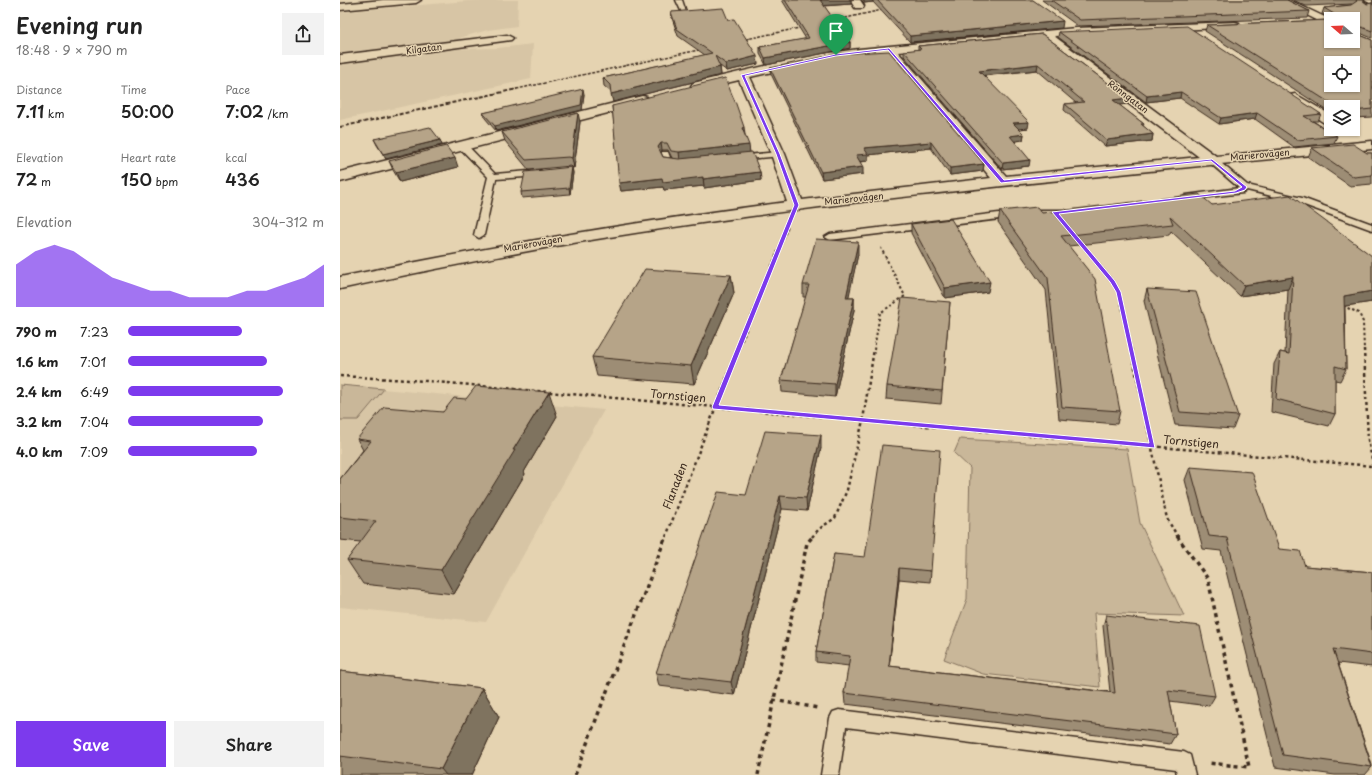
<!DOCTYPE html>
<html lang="en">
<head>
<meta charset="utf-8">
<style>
  body { margin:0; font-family:"Playpen Sans",sans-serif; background:#f2f2f2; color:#222; height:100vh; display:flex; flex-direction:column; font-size:15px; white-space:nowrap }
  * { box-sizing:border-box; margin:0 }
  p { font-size:13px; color:#767676 }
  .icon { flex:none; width:22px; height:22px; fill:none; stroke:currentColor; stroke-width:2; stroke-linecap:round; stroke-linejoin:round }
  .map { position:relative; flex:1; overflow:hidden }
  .side { display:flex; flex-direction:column; background:#fff; width:340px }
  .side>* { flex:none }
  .needle { width:26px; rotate:289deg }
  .fabs { position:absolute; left:984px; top:12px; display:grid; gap:8px }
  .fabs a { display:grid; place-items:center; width:36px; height:36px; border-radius:0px; background:#fff; box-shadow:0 1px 3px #0004; font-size:20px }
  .pin { position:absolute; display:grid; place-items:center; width:34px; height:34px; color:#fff; margin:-41px -17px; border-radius:50% 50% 50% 0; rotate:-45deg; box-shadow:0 0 4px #0007 }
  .pin .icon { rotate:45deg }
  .round { display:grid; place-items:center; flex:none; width:42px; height:42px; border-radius:0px; background:#f2f2f2 }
  .headline { display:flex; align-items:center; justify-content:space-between; height:68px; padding:0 16px }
  h1 { font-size:22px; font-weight:600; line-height:30px }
  .metrics { display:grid; grid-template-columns:repeat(3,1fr); gap:6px; height:68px; padding:4px 16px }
  .metrics div { display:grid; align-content:center }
  .metrics b { font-size:17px; font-weight:600 }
  .metrics small { font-size:11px; font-weight:400 }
  .metrics p { font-size:11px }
  .chart { height:112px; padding:8px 16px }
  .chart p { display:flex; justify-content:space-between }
  .chart svg { width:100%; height:72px; margin-top:4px; fill:#7c3aed; opacity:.7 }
  .cta { display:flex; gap:8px; margin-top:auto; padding:8px 16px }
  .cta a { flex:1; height:46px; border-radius:0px; background:#7c3aed; color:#fff; font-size:16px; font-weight:600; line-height:46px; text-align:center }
  .cta a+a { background:#f2f2f2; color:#222 }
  ul { padding:0 16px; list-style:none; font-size:13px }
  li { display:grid; grid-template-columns:64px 48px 1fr; align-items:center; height:30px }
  li i { height:10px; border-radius:5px; background:#7c3aed }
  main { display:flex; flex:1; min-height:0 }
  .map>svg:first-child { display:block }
</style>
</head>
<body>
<main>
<section class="side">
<div class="headline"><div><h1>Evening run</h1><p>18:48 · 9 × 790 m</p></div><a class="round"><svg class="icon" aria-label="share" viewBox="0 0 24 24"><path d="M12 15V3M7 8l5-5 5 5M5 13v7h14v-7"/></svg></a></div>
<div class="metrics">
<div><p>Distance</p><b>7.11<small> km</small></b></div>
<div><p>Time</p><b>50:00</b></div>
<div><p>Pace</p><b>7:02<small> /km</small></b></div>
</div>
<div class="metrics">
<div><p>Elevation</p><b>72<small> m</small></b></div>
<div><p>Heart rate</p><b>150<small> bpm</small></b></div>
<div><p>kcal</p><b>436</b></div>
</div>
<div class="chart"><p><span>Elevation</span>304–312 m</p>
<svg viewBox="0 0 160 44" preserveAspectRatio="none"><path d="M0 44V18L10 10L20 6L30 10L40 18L50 26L60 30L70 34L80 34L90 38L100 38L110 38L120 34L130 34L140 30L150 26L160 18V44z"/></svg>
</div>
<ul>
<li><b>790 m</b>7:23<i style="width:58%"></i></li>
<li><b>1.6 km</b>7:01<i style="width:71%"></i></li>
<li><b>2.4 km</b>6:49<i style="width:79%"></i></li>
<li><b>3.2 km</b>7:04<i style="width:69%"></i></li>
<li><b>4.0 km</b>7:09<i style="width:66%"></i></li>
</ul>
<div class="cta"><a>Save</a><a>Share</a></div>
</section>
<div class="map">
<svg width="1032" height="775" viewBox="0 0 1032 775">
  <rect width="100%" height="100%" fill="#e5d3b1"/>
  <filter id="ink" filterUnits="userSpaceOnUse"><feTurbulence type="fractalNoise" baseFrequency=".025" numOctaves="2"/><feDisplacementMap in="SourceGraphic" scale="8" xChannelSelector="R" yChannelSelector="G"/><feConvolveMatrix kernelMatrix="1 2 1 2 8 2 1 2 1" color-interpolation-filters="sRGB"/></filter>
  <g filter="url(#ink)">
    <!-- built -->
    <g fill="#d7c5a5">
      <polygon points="139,0 178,0 177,26 148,30 122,37 111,49 158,48 193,44 191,79 0,120 0,12"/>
      <polygon points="0,385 264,410 146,622 0,607"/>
    </g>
    <!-- green -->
    <g fill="#c9b799" stroke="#82705c">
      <polygon points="0,385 44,389 18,420 0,420"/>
      <polygon points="620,439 787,449 800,523 844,616 754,613 760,687 643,674 604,659 627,599 630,468 614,453"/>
    </g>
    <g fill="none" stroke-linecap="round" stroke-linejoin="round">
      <!-- lane casing -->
      <g stroke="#3b2a1e" stroke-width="3">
        <g id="lane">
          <polygon points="336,0 342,0 347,15 343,15"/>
          <polygon points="1024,0 1032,0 1032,4"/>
          <polygon points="119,143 125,143 155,174 200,170 204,173 200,176 156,179 144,235 139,238 134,235 148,177 119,147"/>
          <polygon points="322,152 328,152 331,160 343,164 339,166 325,164 321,154"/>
          <polygon points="438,152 442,154 441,156 397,160 393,158 397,156"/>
          <polygon points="869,158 875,158 907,185 962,198 1032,224 1032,230 956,202 907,190 903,193 843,200 842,198 846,195 899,188 869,162"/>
          <polygon points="684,210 725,210 730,213 725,216 684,216 490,240 485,237 490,234"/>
          <polygon points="499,710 844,752 850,755 855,775 837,775 836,769 506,727 499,775 481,775 490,718 493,712"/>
        </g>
      </g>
      <!-- street casing -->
      <g stroke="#3b2a1e" stroke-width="3">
        <g id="street">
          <polygon points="510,0 520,0 524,6 523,8 515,8"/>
          <polygon points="936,0 949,0 991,20 991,27"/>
          <path d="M 895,22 L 899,23 L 900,25 L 899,27 L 714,36 L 876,156 L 1032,141 L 1032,149 C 773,175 514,197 257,239 C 171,253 85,271 0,289 L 0,277 C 148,247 297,221 447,202 L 431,154 L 399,80 L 357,90 L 351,86 L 353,83 L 467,56 L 519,49 L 736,28 ZM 702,38 L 859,157 L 666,176 L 558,52 ZM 546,53 L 651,178 L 462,200 L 445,154 L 410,77 L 467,64 Z"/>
          <polygon points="167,35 173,38 171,40 0,63 0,55"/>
          <polygon points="955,94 991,115 991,125 986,124 950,101 948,98 950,95"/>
          <polygon points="302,96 307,97 309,100 307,103 0,182 0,172"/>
        </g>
      </g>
      <!-- secondary casing -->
      <g stroke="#3b2a1e" stroke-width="3">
        <polygon id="secondary" points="43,0 81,0 76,3 0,10 0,4"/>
      </g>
      <!-- path-far2 -->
      <g stroke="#3b2a1e" stroke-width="2" stroke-dasharray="2.5 2.5" stroke-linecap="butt">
        <polyline points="740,242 773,282 779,292 791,350"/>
        <polyline points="1003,306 1019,313 1023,322 1024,350"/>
        <polyline points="398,350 448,226"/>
        <polyline points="534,350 540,313 565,296 541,248"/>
      </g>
      <!-- path-far1 -->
      <g stroke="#3b2a1e" stroke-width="2.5" stroke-dasharray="3 3" stroke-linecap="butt">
        <polyline points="791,349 827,519 838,537"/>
        <polyline points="1024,349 1028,440 1032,459"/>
        <polyline points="0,376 86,381 1032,466"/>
        <polyline points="326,537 398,349"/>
        <polyline points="472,537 479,529 495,518 507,490 523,420 534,349"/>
      </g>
      <!-- path -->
      <g stroke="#3b2a1e" stroke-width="3.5" stroke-dasharray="4 4" stroke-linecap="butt">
        <polyline points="837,536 868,579 909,767 867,763"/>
        <polyline points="433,700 478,708"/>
        <polyline points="235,775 326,536"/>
        <polyline points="418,775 467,543 473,536"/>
      </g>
      <!-- lane -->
      <use href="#lane" fill="#e5d3b1" fill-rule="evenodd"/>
      <!-- street -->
      <use href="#street" fill="#e5d3b1" fill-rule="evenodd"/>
      <!-- secondary -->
      <use href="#secondary" fill="#e5d3b1" fill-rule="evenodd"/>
      <!-- rail-far1 -->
      <g stroke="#3b2a1e" stroke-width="1.5" stroke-dasharray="3 1.5" stroke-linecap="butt">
        <polyline points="483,23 551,8"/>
        <polyline points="397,41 469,26"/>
        <polyline points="172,90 368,48"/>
      </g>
      <!-- rail -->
      <polyline stroke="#3b2a1e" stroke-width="2" stroke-dasharray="4 2" stroke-linecap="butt" points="0,127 177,89"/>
    </g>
    <!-- wall -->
    <g fill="#9d8d75" stroke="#3b2a1e" fill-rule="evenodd">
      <polygon points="442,0 511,0 511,4 484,6 510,42 510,48 426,65 420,54 420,47 466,39"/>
      <polygon points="521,0 693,0 722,28 570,42 533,2 524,3"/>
      <polygon points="702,0 947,0 969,11 967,18 738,26"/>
      <path d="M 953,0 L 1025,0 L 1024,2 L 1027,4 L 1032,3 L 1032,38 L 1015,31 L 1015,33 L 1032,40 L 1032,117 L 1013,118 L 1013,107 L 991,107 L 991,113 L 865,31 L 867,25 L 989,20 L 991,19 L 982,14 L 984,8 L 1011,5 L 1012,4 L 966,6 ZM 991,19 L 1013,19 L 991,41 Z"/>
      <polygon points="331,12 388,20 418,64 387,71 380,66 381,75 273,102 271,92 264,86 263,78 365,55 338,36 332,18"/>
      <polygon points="719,32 981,114 978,121 973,121 997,136 994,143 954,147 915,119 879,124 840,98 806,102 718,37"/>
      <polygon points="702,34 788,98 787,104 779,105 804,124 803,126 813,134 812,141 765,146 724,110 725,104 736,103 697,70 644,76 688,128 679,129 684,134 683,140 675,141 689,166 662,169 564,56 564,51 578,50 578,46"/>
      <polygon points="430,68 644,164 643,171 610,175 591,148 528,155 528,161 520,162 523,174 482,179 431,74"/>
      <polygon points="244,94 242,110 156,131 145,118 143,113"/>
      <path d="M 272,106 L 405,135 L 410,152 L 420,172 L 421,180 L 364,188 L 364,186 L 324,190 L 323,187 L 281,191 ZM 322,150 L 328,150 L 332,158 L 323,157 L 321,152 Z"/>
      <polygon points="240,122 234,168 232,167 233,173 230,194 182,198 181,192 232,167 231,166 189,170 165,141 162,132"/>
      <polygon points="34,139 100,140 102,145 46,159 37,145"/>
      <polygon points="972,148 1027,153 1032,153 1032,184 1010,186 968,157"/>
      <polygon points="49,161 118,167 60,182 53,170"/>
      <polygon points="872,205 1032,256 1032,302 1005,306 1006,369 1000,381 995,380 995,414 989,426 931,412 934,364 940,352 945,353 948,289 900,296 831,231 829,235 729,246 780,411 777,424 719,419 706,290 658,222 660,211 702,213"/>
      <polygon points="571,224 648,292 605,298 571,233"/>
      <polygon points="518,254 508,298 514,298 514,310 495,397 442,392 441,380 466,297 463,297 463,285"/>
      <polygon points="391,275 394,293 354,384 257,376 252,357"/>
      <polygon points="807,289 898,416 893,429 835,425 804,301"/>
      <polygon points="610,302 601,404 546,399 547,386"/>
      <polygon points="103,412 217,416 184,472 185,474 114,594 23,584 7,560 21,542 0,540 0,479 23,450 17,439"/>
      <polygon points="481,448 467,511 442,509 394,695 319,686 316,673 406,495"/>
      <polygon points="850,467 939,549 965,566 1032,572 1032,667 998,663 1032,765 1032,767 1025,775 995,775 935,767 881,551 863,549 845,480"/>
      <polygon points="494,554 591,571 590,582 559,579 549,666 770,692 763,626 766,615 875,696 869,706 830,701 836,734 830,744 505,704 504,693 509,666 476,662 476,652"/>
      <polygon points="0,671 142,688 159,717 132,775 0,775"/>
    </g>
    <!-- shaded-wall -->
    <g fill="#7f735f" stroke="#3b2a1e">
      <polygon points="480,0 511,0 511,4 480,6"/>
      <polygon points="524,0 533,0 533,2 524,3"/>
      <polygon points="723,21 722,28 570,42 570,36"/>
      <polygon points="510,42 510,48 426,65 425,58"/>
      <polygon points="417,56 418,64 387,71 386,64"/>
      <polygon points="698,64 697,70 638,76 639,71"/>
      <polygon points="380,67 381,75 273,102 271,94"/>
      <polygon points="243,89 244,94 242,110 156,131 155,126"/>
      <polygon points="841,92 840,98 806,102 807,96"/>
      <polygon points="788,98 787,104 772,106 773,100"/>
      <polygon points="238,113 240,122 234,168 232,158"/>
      <polygon points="917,113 915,119 879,124 881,118"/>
      <polygon points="689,122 688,128 672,130 673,123"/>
      <polygon points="404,127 405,135 402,128"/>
      <polygon points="684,134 683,140 670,142 670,136"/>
      <polygon points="813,134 812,141 765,146 767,140"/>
      <polygon points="100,140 102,145 46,159 43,154"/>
      <polygon points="591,142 591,148 528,155 528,161 516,162 516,155 524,148"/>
      <polygon points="321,143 322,150 320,155 318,147"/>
      <polygon points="409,145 410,153 340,160 339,152"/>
      <polygon points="115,158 118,167 60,182 56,172"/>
      <polygon points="690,160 689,166 662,169 663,163"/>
      <polygon points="644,164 643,171 610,175 610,168"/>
      <polygon points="232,167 233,173 230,194 229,188"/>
      <polygon points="523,167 523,174 482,179 481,172"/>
      <polygon points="420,172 421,180 364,188 363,179"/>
      <polygon points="363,177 364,186 324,190 323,187 281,191 279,183 322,178"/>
      <polygon points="518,242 518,254 506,310 506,298"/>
      <polygon points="391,275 394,293 354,384 351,366"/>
      <polygon points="953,277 948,289 900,296 904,285"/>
      <polygon points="650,282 648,292 605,298 605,288"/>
      <polygon points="1032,291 1032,302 999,307 1004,296"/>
      <polygon points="514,298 514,310 495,397 495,384"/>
      <polygon points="209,392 217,416 184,472 185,474 114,594 101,570 173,450"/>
      <polygon points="481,435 481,448 467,511 466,498"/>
      <polygon points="440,496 442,509 394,695 391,682"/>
      <polygon points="559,568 559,579 548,676 549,666"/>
      <polygon points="142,688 159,717 132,775 106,775 101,769"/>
    </g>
    <!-- building -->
    <g fill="#b6a488" stroke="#3b2a1e" fill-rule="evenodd">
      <polygon points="445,0 482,0 480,0 510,42 425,58 420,47 469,38"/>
      <polygon points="537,0 693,0 723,21 570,36"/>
      <polygon points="711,0 947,0 969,11 740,20"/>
      <path d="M 1016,0 L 1022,0 L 1027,4 L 1032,3 L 1032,31 L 1014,24 L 1015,33 L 1032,40 L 1032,109 L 1013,111 L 1013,107 L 995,107 L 995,106 L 867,25 L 989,20 L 991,19 L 991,41 L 1013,41 L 1013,19 L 992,19 L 994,19 L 994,14 L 984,8 L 1011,5 L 1017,1 ZM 991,63 L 1013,63 L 1013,85 L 991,85 Z"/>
      <polygon points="383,8 388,20 394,19 417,56 386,64 375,56 380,67 271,94 270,85 263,78 372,53 337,29 331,12"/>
      <polygon points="847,26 981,114 964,116 997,136 957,140 917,113 881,118 841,92 807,96 719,32"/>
      <polygon points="702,34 788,98 773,100 804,124 801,124 813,134 767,140 725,104 744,102 698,64 639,71 689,122 673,123 684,134 670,136 690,160 663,163 564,51 581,49 578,46"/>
      <polygon points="549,51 644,164 610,168 591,142 524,148 528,154 516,155 523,167 481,172 430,68 496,54"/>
      <polygon points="385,78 396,104 404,127 402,128 409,145 339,152 331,151 327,143 321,143 318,147 323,157 339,159 412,152 420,172 363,179 363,177 323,182 322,178 279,183 272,106"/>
      <polygon points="243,89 241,105 155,126 143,113"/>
      <polygon points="238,113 232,158 229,157 186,160 162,132"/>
      <polygon points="90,127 100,140 43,154 34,139"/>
      <polygon points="1013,144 1027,153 1032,153 1032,175 1014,177 972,148"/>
      <polygon points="106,146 115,158 56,172 49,161"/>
      <polygon points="232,167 229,188 181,192 185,172"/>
      <polygon points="859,194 872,205 950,195 1032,256 1032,291 1004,296 1006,369 995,366 995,414 936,399 940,352 949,354 953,277 904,285 830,216 833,224 721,236 755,279 780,411 722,407 708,278 660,211 697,207 702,213"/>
      <polygon points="611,219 650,282 605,288 571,224"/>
      <polygon points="476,239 518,242 506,298 514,298 495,384 441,380 469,285 463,285"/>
      <polygon points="305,269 391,275 351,366 252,357"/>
      <polygon points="807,289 856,292 898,416 840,412"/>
      <polygon points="562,298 610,302 602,391 547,386"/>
      <polygon points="136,386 209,392 173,450 175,450 101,570 7,560 36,521 0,517 0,479 31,441 17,439 44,407 103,412 114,398 126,399"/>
      <polygon points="425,431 481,435 466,498 440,496 391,682 316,673 378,492 406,495"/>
      <polygon points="542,445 600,450 591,571 559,568 549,666 775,693 766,615 860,626 875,696 828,690 836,734 504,693 510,656 476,652 494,554 525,557"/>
      <polygon points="850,467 912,472 939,549 960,551 965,566 1032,572 1032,654 993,649 1032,767 943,755 887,538 869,536"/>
      <polygon points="0,671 142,688 101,769 0,756"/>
    </g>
  </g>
  <!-- route -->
  <path fill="#7c3aed" stroke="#fff" fill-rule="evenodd" d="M 549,48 L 664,180 L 872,159 L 907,187 L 905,190 L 896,193 L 719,214 L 775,281 L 781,292 L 815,448 L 373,409 L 372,407 L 454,205 L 436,154 L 401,75 L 496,54 ZM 548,50 L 661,183 L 871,161 L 902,187 L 895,191 L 712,212 L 770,282 L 776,292 L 809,443 L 379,405 L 459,205 L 440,154 L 405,76 L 496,56 Z"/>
  <g text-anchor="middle" stroke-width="3" stroke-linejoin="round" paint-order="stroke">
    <!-- far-street labels -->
    <g font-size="9" fill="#3b2a1e" stroke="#e5d3b1">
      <text transform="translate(84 49) rotate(-7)" y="3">Kilgatan</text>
      <text transform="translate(788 97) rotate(37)" y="3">Rönngatan</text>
      <text transform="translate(920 155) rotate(-5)" y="3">Marierovägen</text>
      <text transform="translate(514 199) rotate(-6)" y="3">Marierovägen</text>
      <text transform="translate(193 244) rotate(-10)" y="3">Marierovägen</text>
    </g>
    <!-- street labels -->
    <g font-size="11" fill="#3b2a1e" stroke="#e5d3b1">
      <text transform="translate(338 396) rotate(5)" y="4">Tornstigen</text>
      <text transform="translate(851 442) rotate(5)" y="4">Tornstigen</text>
      <text transform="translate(335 486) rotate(-69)" y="4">Flanaden</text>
    </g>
  </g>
</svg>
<div class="fabs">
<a><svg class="needle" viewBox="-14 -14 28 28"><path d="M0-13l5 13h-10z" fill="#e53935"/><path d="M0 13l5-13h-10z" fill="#767676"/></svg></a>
<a><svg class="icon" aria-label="locate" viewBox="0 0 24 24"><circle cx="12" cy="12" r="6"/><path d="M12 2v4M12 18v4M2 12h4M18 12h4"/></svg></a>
<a><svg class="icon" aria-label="layers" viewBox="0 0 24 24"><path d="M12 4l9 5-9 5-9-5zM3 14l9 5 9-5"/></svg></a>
</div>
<div class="pin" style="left:496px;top:55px;background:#1e9e55"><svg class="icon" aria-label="arrive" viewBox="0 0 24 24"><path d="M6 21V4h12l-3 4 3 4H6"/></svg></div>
</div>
</main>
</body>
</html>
